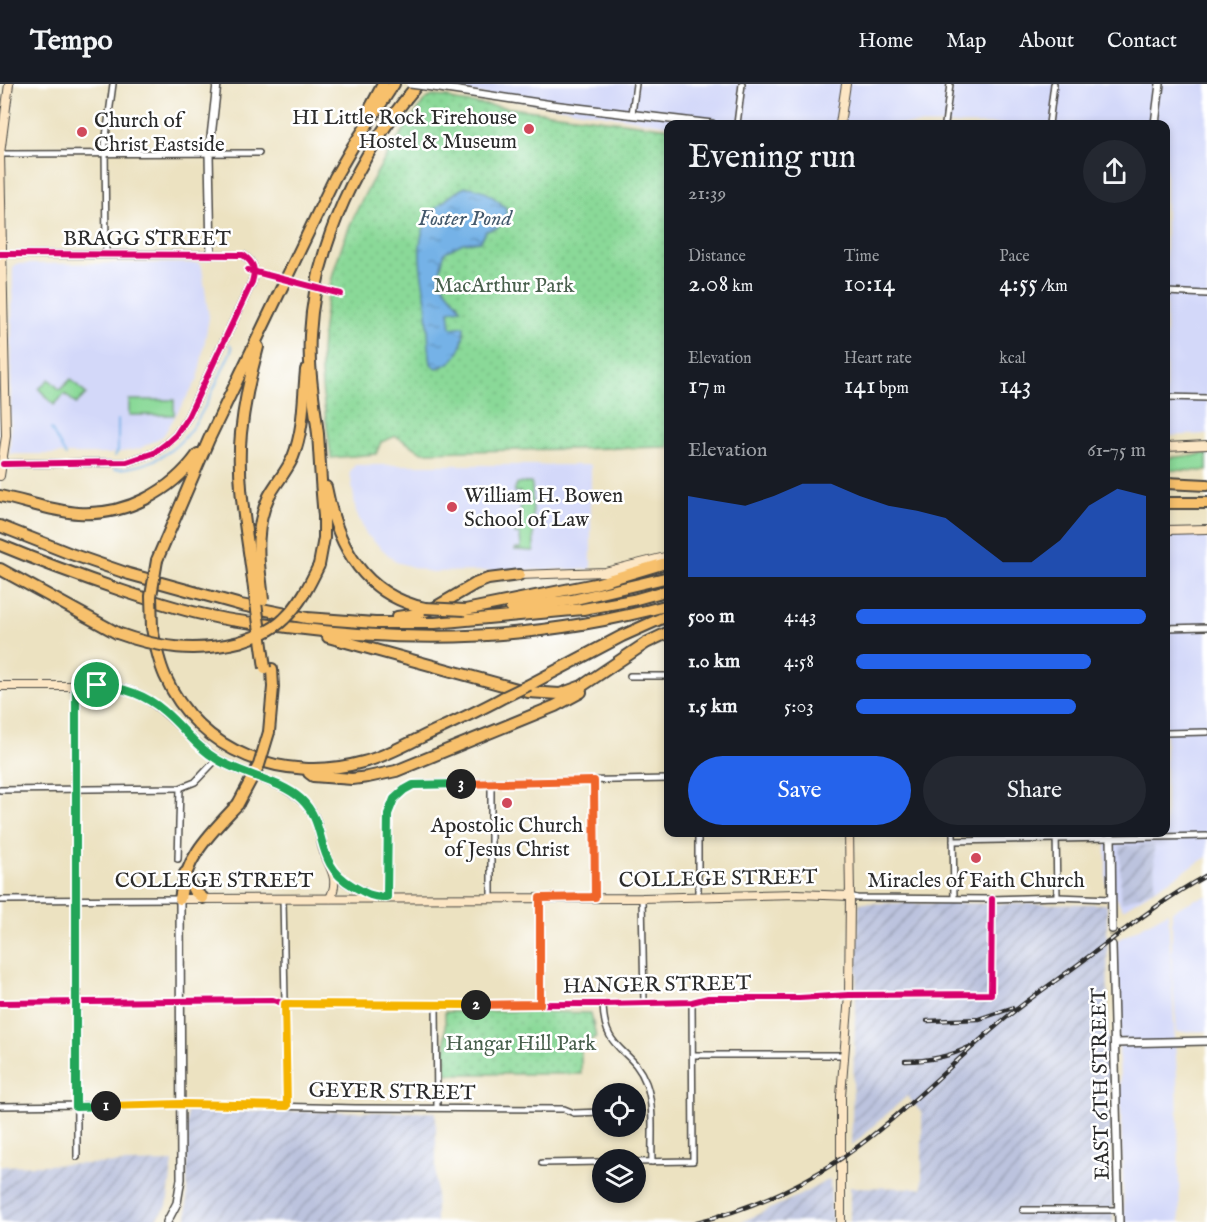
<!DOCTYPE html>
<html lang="en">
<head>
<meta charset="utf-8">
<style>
  body { margin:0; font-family:"IM FELL English",serif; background:#242831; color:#f1f3f6; height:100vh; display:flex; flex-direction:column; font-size:22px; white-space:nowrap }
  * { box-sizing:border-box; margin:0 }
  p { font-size:20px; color:#9ea1a6 }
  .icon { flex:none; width:33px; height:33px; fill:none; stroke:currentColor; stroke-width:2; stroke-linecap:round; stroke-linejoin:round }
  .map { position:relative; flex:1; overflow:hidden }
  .details { position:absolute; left:664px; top:36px; width:506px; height:717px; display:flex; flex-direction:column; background:#171b24; border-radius:12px; box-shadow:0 3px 9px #0003 }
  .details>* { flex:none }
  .buttons { position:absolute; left:592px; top:999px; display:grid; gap:12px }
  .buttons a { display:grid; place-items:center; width:54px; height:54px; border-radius:50%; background:#171b24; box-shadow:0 3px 9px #0003; font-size:30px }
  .pin { position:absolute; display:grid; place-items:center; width:51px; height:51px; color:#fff; margin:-26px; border:3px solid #fff; border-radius:50%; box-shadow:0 2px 6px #0007 }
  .km { position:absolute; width:30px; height:30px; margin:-15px; border-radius:50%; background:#222; color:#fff; font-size:16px; line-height:30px; text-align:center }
  .round { display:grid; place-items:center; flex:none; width:63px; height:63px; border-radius:32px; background:#242831 }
  .overview { display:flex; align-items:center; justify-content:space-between; height:102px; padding:0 24px }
  h1 { font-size:33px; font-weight:600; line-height:45px }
  .figures { display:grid; grid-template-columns:repeat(3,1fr); gap:9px; height:102px; padding:6px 24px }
  .figures div { display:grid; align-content:center }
  .figures b { font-size:26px; font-weight:600 }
  .figures small { font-size:16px; font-weight:400 }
  .figures p { font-size:16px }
  .chart { height:168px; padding:12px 24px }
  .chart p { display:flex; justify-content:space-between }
  .chart svg { width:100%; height:108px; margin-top:6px; fill:#2563eb; opacity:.7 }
  .button { display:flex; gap:12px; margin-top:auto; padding:12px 24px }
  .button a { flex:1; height:69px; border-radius:36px; background:#2563eb; color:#fff; font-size:24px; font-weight:600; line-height:69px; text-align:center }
  .button a+a { background:#242831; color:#f1f3f6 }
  ul { padding:0 24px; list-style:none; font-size:20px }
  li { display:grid; grid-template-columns:96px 72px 1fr; align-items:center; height:45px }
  li i { height:15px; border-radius:8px; background:#2563eb }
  header { display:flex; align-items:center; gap:36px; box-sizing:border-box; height:84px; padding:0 30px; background:#171b24; border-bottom:2px solid #363941 }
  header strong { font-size:28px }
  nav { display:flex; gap:33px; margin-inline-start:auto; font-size:21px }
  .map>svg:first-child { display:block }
</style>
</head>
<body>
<header>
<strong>Tempo</strong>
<nav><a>Home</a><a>Map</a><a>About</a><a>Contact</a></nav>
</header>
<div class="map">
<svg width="1207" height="1138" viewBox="0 0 1207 1138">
  <defs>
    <pattern id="industrial-furrows" width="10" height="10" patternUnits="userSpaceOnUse" patternTransform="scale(1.5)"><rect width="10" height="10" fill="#bcc3de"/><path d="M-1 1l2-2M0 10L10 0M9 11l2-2" fill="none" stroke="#999fb4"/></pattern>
    <pattern id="park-dots" width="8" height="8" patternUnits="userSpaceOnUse" patternTransform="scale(1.5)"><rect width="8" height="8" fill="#8ad998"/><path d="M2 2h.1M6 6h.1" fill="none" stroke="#77ba83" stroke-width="1.8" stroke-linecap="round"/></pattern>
    <pattern id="water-ripples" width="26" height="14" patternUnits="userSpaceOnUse" patternTransform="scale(1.5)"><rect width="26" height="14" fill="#75b2e7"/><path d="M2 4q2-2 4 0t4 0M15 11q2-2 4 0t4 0" fill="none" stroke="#6091bb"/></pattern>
  </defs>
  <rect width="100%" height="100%" fill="#fff"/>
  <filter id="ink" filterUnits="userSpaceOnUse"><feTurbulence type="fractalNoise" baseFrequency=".0167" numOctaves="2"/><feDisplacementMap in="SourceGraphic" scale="12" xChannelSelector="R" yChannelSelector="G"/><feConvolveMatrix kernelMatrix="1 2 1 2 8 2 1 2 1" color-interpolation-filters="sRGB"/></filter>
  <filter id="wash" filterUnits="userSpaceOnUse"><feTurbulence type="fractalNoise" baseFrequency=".008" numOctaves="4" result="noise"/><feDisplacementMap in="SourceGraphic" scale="24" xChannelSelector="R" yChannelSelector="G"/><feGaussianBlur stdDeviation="1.35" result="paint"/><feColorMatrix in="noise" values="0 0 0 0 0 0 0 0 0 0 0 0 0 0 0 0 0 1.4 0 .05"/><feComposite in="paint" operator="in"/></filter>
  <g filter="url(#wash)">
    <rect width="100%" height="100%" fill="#ece2c1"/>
    <!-- built -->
    <g fill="#d3d8f9">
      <polygon points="436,0 1207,0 1207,350 1166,352 1166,40 669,41 433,3"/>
      <polygon points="198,179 202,183 209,234 198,295 163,352 139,365 109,370 10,370 13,184 15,180"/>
      <polygon points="355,381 591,381 591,485 429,488 396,478 366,450 356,428 350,388"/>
      <polygon points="1172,451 1207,451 1207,773 1123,825 1106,800 1106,749 1166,748 1166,452"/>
      <polygon points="1207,812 1207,947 1177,948 1172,891 1172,827 1196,815"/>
      <polygon points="1168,828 1177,992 1180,1138 1124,1138 1116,857"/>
    </g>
    <!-- industrial -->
    <g fill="url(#industrial-furrows)">
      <polygon points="1154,761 1155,805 1121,819 1120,762"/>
      <polygon points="859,819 1107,820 1108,943 1113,1138 850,1138 850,1103 922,1104 922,1029 907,1012 851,1062"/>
      <polygon points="187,1027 436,1028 436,1138 187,1138"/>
      <polygon points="173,1078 167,1122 154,1138 0,1138 0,1082"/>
      <polygon points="830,1095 832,1138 741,1138 800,1111"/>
    </g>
    <!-- green -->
    <g fill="#8ad998" stroke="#5a8262" stroke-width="1.5">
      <polygon points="49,295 60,306 71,295 86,310 76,320 65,310 54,321 39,305"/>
      <rect x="129" y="316" width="45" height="15"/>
      <polygon points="1207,370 1207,387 1166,386 1166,374"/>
      <polygon points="518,399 531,399 532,402 534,467 515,466 516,464 521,464 520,450 515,450 514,440 521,439 520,408 515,408 514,406"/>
    </g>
    <!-- park -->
    <g fill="url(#park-dots)" stroke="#5a8262" stroke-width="1.5">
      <path d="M 433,12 L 448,13 L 455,17 L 669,44 L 669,363 L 422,368 L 396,352 L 381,358 L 376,370 L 331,374 C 328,345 322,316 321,287 C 319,181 364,98 426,15 Z"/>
      <polygon points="508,927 591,929 596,953 581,962 581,990 446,990 445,928"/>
    </g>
    <!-- water -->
    <path fill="url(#water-ripples)" stroke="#506e89" stroke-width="1.5" d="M 466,103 C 481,102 495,114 506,124 L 506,133 L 497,144 L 486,147 L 481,157 L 463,159 L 445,168 C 440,186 435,194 449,209 C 454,215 458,218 461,225 L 449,227 L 451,244 L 464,242 C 464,261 458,279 437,284 L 431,280 C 427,257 429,234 425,211 C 419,176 412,143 443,118 C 451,112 457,106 466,103 Z"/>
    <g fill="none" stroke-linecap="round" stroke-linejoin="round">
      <!-- stream -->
      <g stroke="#75b2e7" stroke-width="2">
        <polyline points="51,345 66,372"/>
        <polyline points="115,372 118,367 118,336"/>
        <path d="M 116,384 L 115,385 C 189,382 205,321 232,265 L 230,261"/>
      </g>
    </g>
  </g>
  <g filter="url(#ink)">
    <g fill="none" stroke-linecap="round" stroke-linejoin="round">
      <!-- tertiary-tunnel -->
      <polyline stroke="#c5bda3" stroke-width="7" stroke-dasharray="7 3.5" stroke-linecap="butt" points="1112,845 1112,861"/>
      <!-- minor casing -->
      <g stroke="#484642" stroke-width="8">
        <g id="minor">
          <polyline points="632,30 636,0"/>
          <polyline points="737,40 742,0"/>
          <polyline points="945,40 950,0"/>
          <polyline points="1049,40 1054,0"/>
          <polyline points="0,70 259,69"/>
          <polyline points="106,170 105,60 113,0"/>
          <polyline points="1166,208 1207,210"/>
          <polyline points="1166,313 1207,314"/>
          <polyline points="1166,544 1207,543"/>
          <polyline points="630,592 669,592"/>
          <polyline points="76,602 77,1073"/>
          <polyline points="1166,649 1207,648"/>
          <polyline points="594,697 595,813"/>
          <polyline points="0,706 180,704 195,698 217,675"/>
          <polyline points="953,748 954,814"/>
          <polyline points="1056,748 1057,813"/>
          <polyline points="953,757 1207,752"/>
          <polyline points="178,775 180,704"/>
          <polyline points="850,812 857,814 992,815 1057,813 1112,815"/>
          <path d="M 387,813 L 389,727 C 394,712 404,703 419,700 L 669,695"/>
          <polyline points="698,813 698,748"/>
          <polyline points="283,814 287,1022"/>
          <polyline points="491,814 491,699"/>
          <polyline points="642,814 644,918"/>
          <polyline points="0,816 180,815"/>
          <polyline points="0,919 273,916 285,920 296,921 603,920 692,918 708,914 799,914 849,911 991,910 992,815"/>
          <polyline points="540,920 540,814"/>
          <path d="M 603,920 C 604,970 632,962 646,999 C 655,1023 651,1053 652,1078"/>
          <polyline points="436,921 437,1024"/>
          <polyline points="693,971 844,971"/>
          <polyline points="0,1022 181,1020 355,1024 564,1025 574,1029 603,1028"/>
          <polyline points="636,1078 693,1077 692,918"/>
          <polyline points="542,1079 603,1078"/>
          <polyline points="1023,1126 1119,1126"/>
        </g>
      </g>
      <!-- tertiary casing -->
      <g stroke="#484642" stroke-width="10">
        <g id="tertiary">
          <polyline points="433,3 552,21 712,40"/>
          <polyline points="1155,40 1160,0"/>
          <path d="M 0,170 L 243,171 C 254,179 256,185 252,198 L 188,333 L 176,351 L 166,360 L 154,369 L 127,378 L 3,380"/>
          <polyline points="211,171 209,70 217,0"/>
          <polyline points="1111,748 1112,845"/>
          <polyline points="1112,861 1119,1138"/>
          <polyline points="1116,959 1207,957"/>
          <polyline points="167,1138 177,1119 181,1095 180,815"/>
        </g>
      </g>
      <!-- secondary casing -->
      <g stroke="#484642" stroke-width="10">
        <g id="secondary">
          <polyline points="840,40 846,0"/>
          <polyline points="1166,363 1207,361"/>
          <polyline points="0,392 6,352 0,70 9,0"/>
          <polyline points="1166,446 1207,445"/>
          <polyline points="519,491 605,488 669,472"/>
          <path d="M 0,602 C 24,602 49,602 73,602 C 90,602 107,601 123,605 C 160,614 181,648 210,670 C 241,695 294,694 314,732 C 320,744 320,758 325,771 C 332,787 339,797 330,814"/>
          <polyline points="334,787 344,797 371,812"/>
          <polyline points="180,815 642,814 797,810 850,812"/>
          <polyline points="841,1138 841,1012 849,911 850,812 849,748"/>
        </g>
      </g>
      <!-- motorway casing -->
      <g stroke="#484642" stroke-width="14">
        <g id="motorway">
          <polyline points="366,32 383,0"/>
          <polyline points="1166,399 1207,401"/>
          <path d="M 326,403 C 337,461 363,511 425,524"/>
          <path d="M 0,412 C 25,417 52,427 78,429 C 125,432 171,408 198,370"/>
          <polyline points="1166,419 1207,419"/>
          <polyline points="0,442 71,470 129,490 241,521 307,534 375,539 435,539 583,525 633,516 669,506"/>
          <path d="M 0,461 C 41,478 82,493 123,507 C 153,517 184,527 215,533 C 238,538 263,540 287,543 C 420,560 539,556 669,521"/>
          <polyline points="157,476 209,355 335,93 353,62 394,0"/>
          <path d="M 319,481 L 324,454 L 324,432 C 321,405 320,377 318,350 C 314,317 308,284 310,251 C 315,158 359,70 418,0"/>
          <polyline points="0,485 117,549"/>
          <path d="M 253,497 C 247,448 236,398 241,349 C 244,320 250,292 258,263"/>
          <path d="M 261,498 C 257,469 256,440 269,412 C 276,399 287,387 293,373 C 304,345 303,316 306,286"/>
          <polyline points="511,524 572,516 669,493"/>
          <polyline points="465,526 595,500 669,478"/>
          <polyline points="397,533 418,530 434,524 475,500 488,495 519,491"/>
          <path d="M 152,544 C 155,560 158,576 165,592 C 199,669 285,700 363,678 C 384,673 403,662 422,653 C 449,640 477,628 504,613"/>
          <polyline points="328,553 528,608 560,610 582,602 646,559 669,548"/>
          <polyline points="529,601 622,552 669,531"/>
          <polyline points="269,648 273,603 272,585"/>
          <polyline points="309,689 313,692 352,695 368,693 396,687 555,622 581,608"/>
          <polyline points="185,789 194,807 203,814"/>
          <path d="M 180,815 C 185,773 210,750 238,720"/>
        </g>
      </g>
      <!-- minor -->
      <use href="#minor" stroke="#fff" stroke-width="5"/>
      <!-- tertiary -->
      <use href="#tertiary" stroke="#fff" stroke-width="7"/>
      <!-- secondary -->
      <use href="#secondary" stroke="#fce6c4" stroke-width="8"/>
      <!-- motorway -->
      <use href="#motorway" stroke="#f7c06c" stroke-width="10"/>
      <!-- rail casing -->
      <g stroke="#2b2b2b" stroke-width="4.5">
        <g id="rail">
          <polyline points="927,937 979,935 1012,924"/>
          <path d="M 905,977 C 927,977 949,973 969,963"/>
          <path d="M 697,1138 C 755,1124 813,1097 860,1061 C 912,1022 957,974 1007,933 C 1032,912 1062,893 1088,873 C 1127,844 1165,814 1207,791"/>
        </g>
      </g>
      <!-- rail -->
      <use href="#rail" stroke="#fff" stroke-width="2" stroke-dasharray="7" stroke-linecap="butt"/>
      <!-- tertiary-bridge casing -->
      <g stroke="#484642" stroke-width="10" stroke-linecap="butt">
        <polyline id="tertiary-bridge" points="410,0 433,3"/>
      </g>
      <!-- motorway-bridge casing -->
      <g stroke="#484642" stroke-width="14" stroke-linecap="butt">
        <g id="motorway-bridge">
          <polyline points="253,497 265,584"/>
          <polyline points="261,498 263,516"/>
          <polyline points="425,524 465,526"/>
          <polyline points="152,544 151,512 157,476"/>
          <path d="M 117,549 C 158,564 196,569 239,558 C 255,553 272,547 284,535 C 300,520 310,500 319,481"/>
          <polyline points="504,613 529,601"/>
          <polyline points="238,720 259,681 269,648"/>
        </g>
      </g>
      <!-- tertiary-bridge -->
      <use href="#tertiary-bridge" stroke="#fff" stroke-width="7"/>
      <!-- motorway-bridge -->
      <use href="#motorway-bridge" stroke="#f7c06c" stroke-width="10"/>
      <!-- cycleway casing -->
      <g stroke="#fff" stroke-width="10">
        <g id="cycleway">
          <path d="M 0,170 L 243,171 C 254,179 256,185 252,198 L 188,333 L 176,351 L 166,360 L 154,369 L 127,378 L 3,380"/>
          <polyline points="248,186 341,210"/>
          <polyline points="0,919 273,916 285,920 296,921 603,920 692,918 708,914 799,914 849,911 991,910 992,815"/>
        </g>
      </g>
      <!-- cycleway -->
      <use href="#cycleway" stroke="#d6006c" stroke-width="6"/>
    </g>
  </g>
  <g fill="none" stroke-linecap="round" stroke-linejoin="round" filter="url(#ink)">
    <!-- split-1 casing -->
    <g stroke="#fff" stroke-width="12">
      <polyline id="split-1" points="97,601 76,602 76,1023 106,1022"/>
    </g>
    <!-- split-2 casing -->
    <g stroke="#fff" stroke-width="12">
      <polyline id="split-2" points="106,1022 181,1020 287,1022 285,920 476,921"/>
    </g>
    <!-- split-3 casing -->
    <g stroke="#fff" stroke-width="12">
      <polyline id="split-3" points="461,700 594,697 595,813 540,814 540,920 476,921"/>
    </g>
    <!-- split-4 casing -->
    <g stroke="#fff" stroke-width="12">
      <path id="split-4" d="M 97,601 C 122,603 145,610 164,627 C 183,643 197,664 218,676 C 243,691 280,696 301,715 C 330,742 312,779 353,802 C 367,810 371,813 387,813 L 388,730 L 394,715 L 404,706 L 413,701 L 461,700"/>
    </g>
    <!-- split-1 -->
    <use href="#split-1" stroke="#22a559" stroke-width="8"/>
    <!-- split-2 -->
    <use href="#split-2" stroke="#f5b400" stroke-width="8"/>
    <!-- split-3 -->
    <use href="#split-3" stroke="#f0652b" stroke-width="8"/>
    <!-- split-4 -->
    <use href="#split-4" stroke="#22a559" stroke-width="8"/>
  </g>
  <!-- markers -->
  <g fill="#d1495b" stroke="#fff" stroke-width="2">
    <circle cx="529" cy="45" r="6"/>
    <circle cx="82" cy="48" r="6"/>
    <circle cx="452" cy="423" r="6"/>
    <circle cx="507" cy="719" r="6"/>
    <circle cx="976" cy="774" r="6"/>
  </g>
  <g text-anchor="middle" stroke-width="5" stroke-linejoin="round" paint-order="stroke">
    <!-- poi labels -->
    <g font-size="21" fill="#2b2b2b" stroke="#fff" text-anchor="start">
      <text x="517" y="40" text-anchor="end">HI Little Rock Firehouse<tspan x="517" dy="24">Hostel &amp; Museum</tspan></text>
      <text x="94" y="43">Church of<tspan x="94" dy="24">Christ Eastside</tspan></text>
      <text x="464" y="418">William H. Bowen<tspan x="464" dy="24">School of Law</tspan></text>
      <text x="507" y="748" text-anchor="middle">Apostolic Church<tspan x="507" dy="24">of Jesus Christ</tspan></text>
      <text x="976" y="803" text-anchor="middle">Miracles of Faith Church</text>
    </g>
    <!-- street labels -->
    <g font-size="21" fill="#2b2b2b" stroke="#fff">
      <text x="147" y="161">BRAGG STREET</text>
      <text transform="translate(718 794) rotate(-1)" y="7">COLLEGE STREET</text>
      <text x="214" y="803">COLLEGE STREET</text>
      <text transform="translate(657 900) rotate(-1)" y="7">HANGER STREET</text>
      <text transform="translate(1100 1000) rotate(-91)" y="7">EAST 6TH STREET</text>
      <text transform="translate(392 1007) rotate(1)" y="7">GEYER STREET</text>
    </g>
    <!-- park labels -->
    <g font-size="21" fill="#485f4c" stroke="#fff">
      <text x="504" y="208">MacArthur Park</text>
      <text x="521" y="966">Hangar Hill Park</text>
    </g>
    <!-- water labels -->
    <g font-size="22" font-style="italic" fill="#455a6d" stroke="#fff">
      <text x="465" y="141">Foster Pond</text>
    </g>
  </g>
</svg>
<div class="buttons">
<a><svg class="icon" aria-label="locate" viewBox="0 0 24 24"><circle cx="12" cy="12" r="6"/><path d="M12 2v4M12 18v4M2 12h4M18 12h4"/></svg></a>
<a><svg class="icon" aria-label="layers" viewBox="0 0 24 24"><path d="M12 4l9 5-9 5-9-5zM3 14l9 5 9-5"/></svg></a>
</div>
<div class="pin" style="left:97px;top:601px;background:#1e9e55"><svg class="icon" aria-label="arrive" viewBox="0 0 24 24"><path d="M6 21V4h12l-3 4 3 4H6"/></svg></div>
<b class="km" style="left:106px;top:1022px">1</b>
<b class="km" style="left:476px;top:921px">2</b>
<b class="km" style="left:461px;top:700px">3</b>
<section class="details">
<div class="overview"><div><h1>Evening run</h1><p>21:39</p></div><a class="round"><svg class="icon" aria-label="share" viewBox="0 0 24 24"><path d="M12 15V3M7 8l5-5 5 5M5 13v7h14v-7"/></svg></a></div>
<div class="figures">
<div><p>Distance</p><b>2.08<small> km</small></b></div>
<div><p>Time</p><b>10:14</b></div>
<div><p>Pace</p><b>4:55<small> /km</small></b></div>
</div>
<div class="figures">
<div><p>Elevation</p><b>17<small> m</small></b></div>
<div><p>Heart rate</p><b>141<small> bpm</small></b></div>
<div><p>kcal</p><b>143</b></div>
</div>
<div class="chart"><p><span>Elevation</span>61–75 m</p>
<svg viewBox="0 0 160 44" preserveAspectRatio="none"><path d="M0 44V11L10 13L20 15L30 11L40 6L50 6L60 11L70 15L80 17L90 20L100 29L110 38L120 38L130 29L140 15L150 8L160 11V44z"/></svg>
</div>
<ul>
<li><b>500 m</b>4:43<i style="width:100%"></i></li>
<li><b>1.0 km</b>4:58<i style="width:81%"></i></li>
<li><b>1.5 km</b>5:03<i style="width:76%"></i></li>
</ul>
<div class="button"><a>Save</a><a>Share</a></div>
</section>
</div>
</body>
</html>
